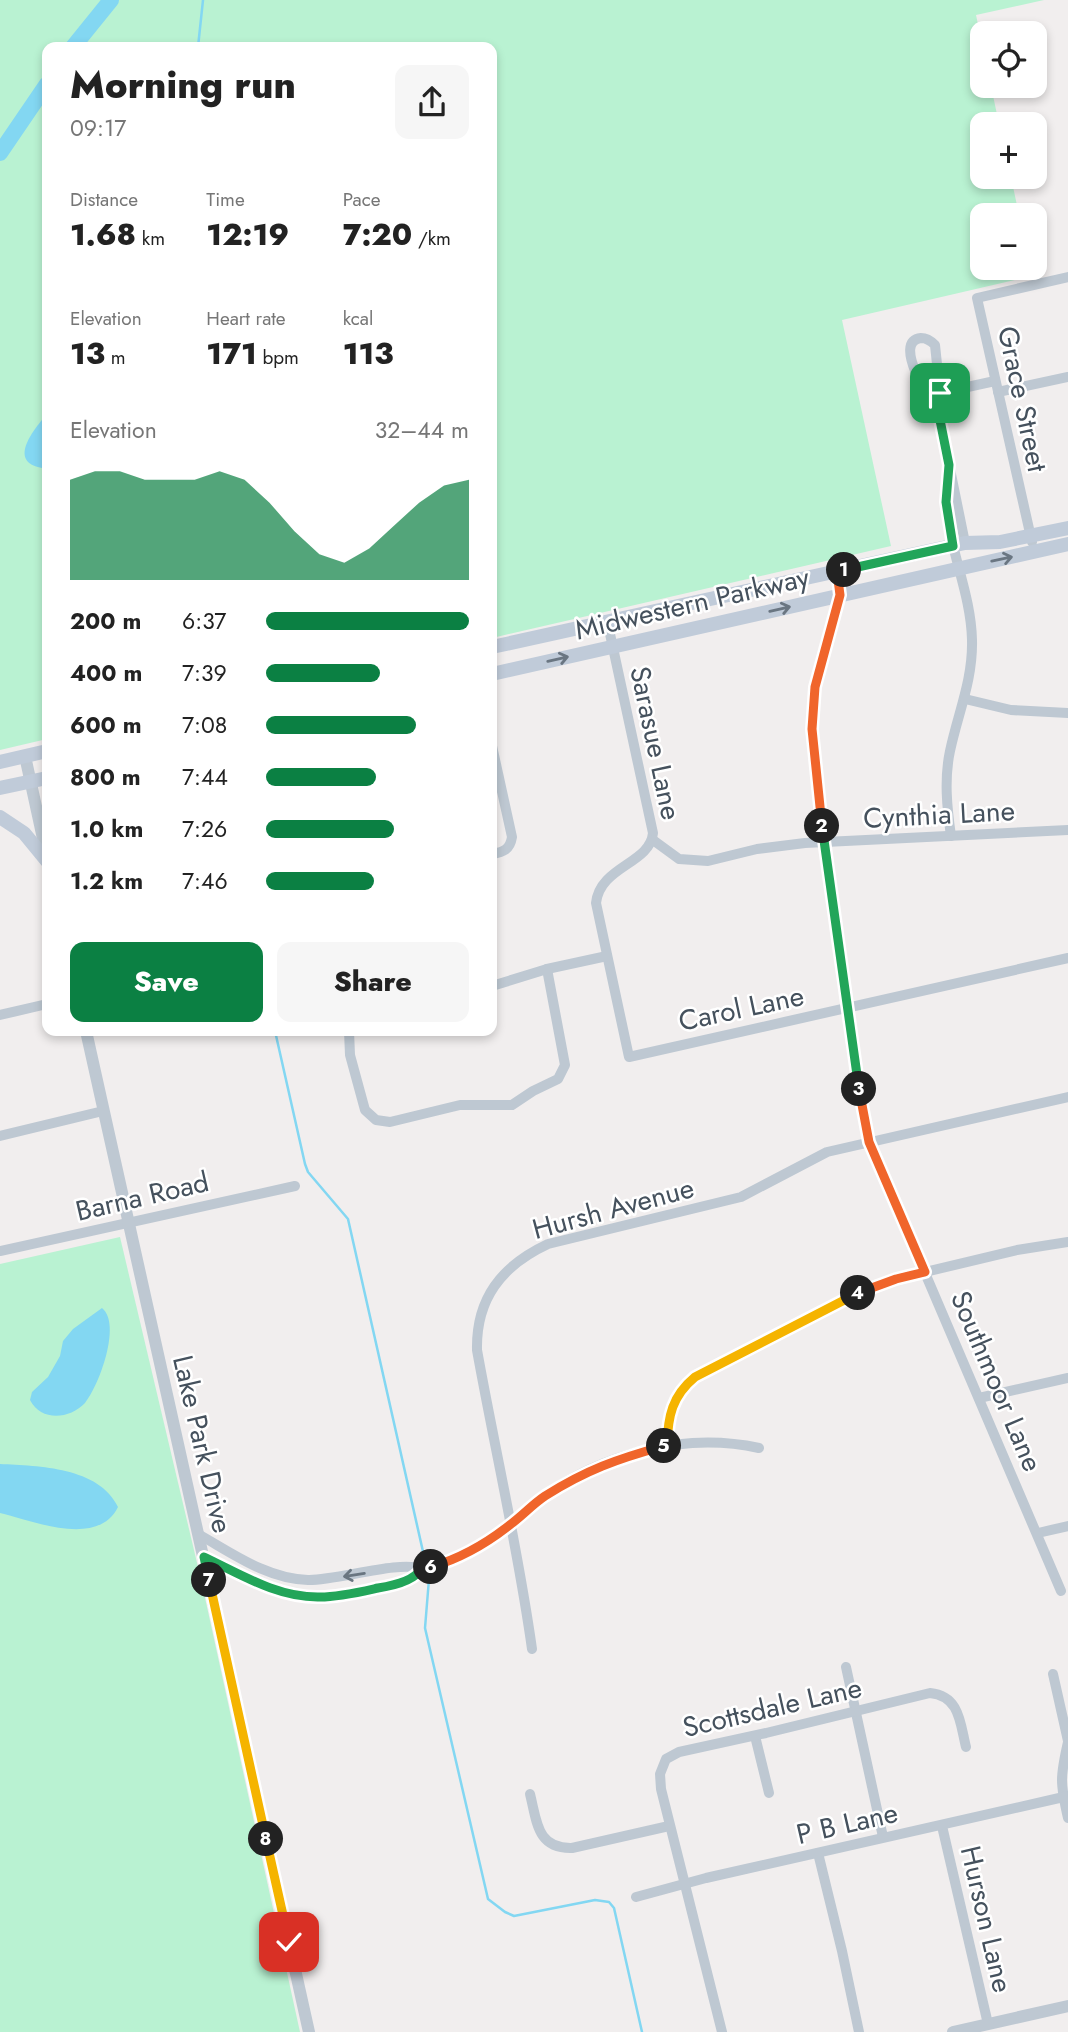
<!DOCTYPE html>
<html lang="en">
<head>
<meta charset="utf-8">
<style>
  body { margin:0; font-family:Jost,sans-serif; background:#f6f6f6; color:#222; height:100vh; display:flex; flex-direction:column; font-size:26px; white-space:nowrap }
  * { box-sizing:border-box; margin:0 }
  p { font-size:23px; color:#767676 }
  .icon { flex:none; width:38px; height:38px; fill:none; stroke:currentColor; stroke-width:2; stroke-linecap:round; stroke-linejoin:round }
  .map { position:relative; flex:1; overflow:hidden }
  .side { position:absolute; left:42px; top:42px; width:455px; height:994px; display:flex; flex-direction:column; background:#fff; border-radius:14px; box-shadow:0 4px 10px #0003 }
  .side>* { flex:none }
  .controls { position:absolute; left:970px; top:21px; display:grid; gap:14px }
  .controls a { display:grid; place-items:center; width:77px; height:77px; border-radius:14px; background:#fff; box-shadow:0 4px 10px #0003; font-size:35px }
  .pin { position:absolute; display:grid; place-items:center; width:60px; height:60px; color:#fff; margin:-30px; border-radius:14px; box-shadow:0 4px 10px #0006 }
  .km { position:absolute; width:35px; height:35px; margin:-18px; border-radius:50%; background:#222; color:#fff; font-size:19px; line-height:35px; text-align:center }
  .round { display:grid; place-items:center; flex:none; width:74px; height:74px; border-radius:14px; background:#f6f6f6 }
  .summary { display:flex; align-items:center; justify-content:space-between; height:119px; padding:0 28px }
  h1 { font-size:38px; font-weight:800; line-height:52px }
  .stats { display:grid; grid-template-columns:repeat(3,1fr); gap:10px; height:119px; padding:7px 28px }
  .stats div { display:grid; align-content:center }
  .stats b { font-size:30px; font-weight:800 }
  .stats small { font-size:19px; font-weight:400 }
  .stats p { font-size:19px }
  .chart { height:196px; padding:14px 28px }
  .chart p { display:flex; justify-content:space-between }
  .chart svg { width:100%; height:126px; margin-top:7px; fill:#0b8043; opacity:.7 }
  .button { display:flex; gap:14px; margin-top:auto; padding:14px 28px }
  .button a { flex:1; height:80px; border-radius:14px; background:#0b8043; color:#fff; font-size:28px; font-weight:800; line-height:80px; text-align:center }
  .button a+a { background:#f6f6f6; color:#222 }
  ul { padding:0 28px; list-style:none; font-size:23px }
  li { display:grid; grid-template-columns:112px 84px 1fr; align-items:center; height:52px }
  li i { height:18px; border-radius:9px; background:#0b8043 }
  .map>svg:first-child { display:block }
</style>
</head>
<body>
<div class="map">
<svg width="1068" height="2032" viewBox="0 0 1068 2032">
  <rect width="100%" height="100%" fill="#f1eeee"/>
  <!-- green -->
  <g fill="#b9f2d2">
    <polygon points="0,0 1044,0 976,15 982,43 982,86 991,86 999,124 982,124 982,177 1011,177 1019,215 982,215 982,268 1031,268 1032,276 842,320 891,546 492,638 492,47 47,47 47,739 0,750"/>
    <polygon points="120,1237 202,1584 300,2032 0,2032 0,1264"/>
  </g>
  <!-- water -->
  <g fill="#83d7f2">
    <path d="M 47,414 L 47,464 L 42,468 C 6,462 35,428 47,414 Z"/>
    <path d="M 102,1308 C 122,1324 99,1386 85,1403 C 70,1419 41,1422 30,1400 L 32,1392 L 48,1377 L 60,1356 L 63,1341 L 73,1329 Z"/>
    <path d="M 0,1464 C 39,1466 99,1467 118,1507 C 98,1548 33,1521 0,1513 Z"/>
  </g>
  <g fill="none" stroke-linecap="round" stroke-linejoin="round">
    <!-- stream -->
    <g stroke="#83d7f2" stroke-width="2.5">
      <polyline points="198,47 203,0"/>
      <polyline points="275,1031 305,1164 308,1172 348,1219 424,1556"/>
      <polyline points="429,1579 425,1628 488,1899 505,1912 514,1916 595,1900 609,1902 614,1908 642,2032"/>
    </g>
    <!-- river -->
    <g stroke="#83d7f2" stroke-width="16">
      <polyline points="73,47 111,0"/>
      <polyline points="0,153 47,84"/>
    </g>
    <!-- minor -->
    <g stroke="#bec8d2" stroke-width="10">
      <polyline points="998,392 1068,377"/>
      <polyline points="940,393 995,381"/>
      <path d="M 939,415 C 932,404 891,341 921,338 C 927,338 931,341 935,345 L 940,393 L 939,415 L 965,543"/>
      <path d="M 949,465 C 948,478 945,491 946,503 C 949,550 971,593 972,640 C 973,680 958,713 950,751 C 944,779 947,808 951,836"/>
      <polyline points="1032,542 977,298 1068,277"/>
      <polyline points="837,572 840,595 815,687 812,729 824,843 859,1091 869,1142 1061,1591"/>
      <path d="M 607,620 L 653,833 C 650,864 600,866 596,903 L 629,1057 L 1068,958"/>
      <polyline points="965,699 1011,710 1068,713"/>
      <path d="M 492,746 L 512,837 C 510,850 503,852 492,854"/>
      <polyline points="653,840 679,859 708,861 757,849 805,843 1068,830"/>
      <polyline points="547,969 607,956"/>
      <polyline points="0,1015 47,1004"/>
      <polyline points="349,1031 350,1055 365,1110 376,1120 390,1122 460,1105 512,1105 533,1091 558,1079 565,1065 547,969 492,986"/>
      <polyline points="0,1136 103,1111"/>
      <polyline points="0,1251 295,1186"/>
      <polyline points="979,1398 1068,1378"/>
      <path d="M 667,1445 C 668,1416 672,1396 695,1377 L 851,1295 L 896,1279 L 1017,1250 L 1068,1242"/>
      <polyline points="1038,1533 1068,1526"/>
      <path d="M 198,1534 C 232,1553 267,1579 308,1580 C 335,1581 401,1560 421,1569 C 441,1564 459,1559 477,1549 C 500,1536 519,1515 540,1499 C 601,1453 685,1432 759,1448"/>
      <path d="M 203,1557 C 240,1574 278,1597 320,1597 C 339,1597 360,1593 378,1589 C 391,1586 414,1581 421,1569"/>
      <path d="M 532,1649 C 518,1548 495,1450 477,1350 C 476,1299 501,1266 548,1244 L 741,1197 L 827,1152 L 1068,1097"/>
      <polyline points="846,1667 883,1837"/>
      <polyline points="1053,1674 1068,1741"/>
      <polyline points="755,1736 769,1793"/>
      <path d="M 1068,1742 C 1060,1777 1060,1783 1068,1818"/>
      <path d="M 530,1794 C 537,1822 537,1849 572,1848 L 669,1826"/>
      <polyline points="942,1826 988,2024"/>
      <polyline points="818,1853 842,1951 859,2032"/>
      <polyline points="636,1897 706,1878 1068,1796"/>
      <path d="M 722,2032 L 661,1789 L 660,1774 L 666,1759 L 679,1752 L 766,1733 L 930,1693 C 960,1696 960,1723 966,1747"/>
    </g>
    <!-- tertiary -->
    <g stroke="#bec8d2" stroke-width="12">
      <polyline points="25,756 47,857"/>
      <polyline points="86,1031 309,2032"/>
      <polyline points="953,2032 1068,2006"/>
    </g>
    <!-- secondary -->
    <g stroke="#c0cbd9" stroke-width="14">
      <polyline points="492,647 965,543 1000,542 1068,528"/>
      <polyline points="492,674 1068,544"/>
      <polyline points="0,762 47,751"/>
      <polyline points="0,788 47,778"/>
      <polyline points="0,817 24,833 47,861"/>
    </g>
  </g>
  <!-- one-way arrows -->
  <defs><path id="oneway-shaft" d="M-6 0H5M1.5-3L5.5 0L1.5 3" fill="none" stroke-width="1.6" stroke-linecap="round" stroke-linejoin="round" transform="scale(1.75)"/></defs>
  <g stroke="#6a7682">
    <use href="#oneway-shaft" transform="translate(1002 559) rotate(-12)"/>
    <use href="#oneway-shaft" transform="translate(780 609) rotate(-13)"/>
    <use href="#oneway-shaft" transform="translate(558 659) rotate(-13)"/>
  </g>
  <use stroke="#697580" href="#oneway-shaft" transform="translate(354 1575) rotate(171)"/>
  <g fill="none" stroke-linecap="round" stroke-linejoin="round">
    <!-- split-1 casing -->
    <g stroke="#fff" stroke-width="14">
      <polyline id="split-1" points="844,570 953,546 946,502 949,465 939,415 940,393"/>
    </g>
    <!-- split-2 casing -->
    <g stroke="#fff" stroke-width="14">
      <polyline id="split-2" points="822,826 812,729 815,687 840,595 837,572 844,570"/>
    </g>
    <!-- split-3 casing -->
    <g stroke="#fff" stroke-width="14">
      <polyline id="split-3" points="822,826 859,1089"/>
    </g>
    <!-- split-4 casing -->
    <g stroke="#fff" stroke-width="14">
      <polyline id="split-4" points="858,1293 896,1279 925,1272 869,1142 859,1089"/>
    </g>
    <!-- split-5 casing -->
    <g stroke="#fff" stroke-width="14">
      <path id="split-5" d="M 664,1446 L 667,1445 C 668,1416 672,1396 695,1377 L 858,1293"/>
    </g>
    <!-- split-6 casing -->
    <g stroke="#fff" stroke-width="14">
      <path id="split-6" d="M 431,1567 C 462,1558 486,1544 511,1524 C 523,1515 533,1504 545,1496 C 586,1470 617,1459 664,1446"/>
    </g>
    <!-- split-7 casing -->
    <g stroke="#fff" stroke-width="14">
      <path id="split-7" d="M 209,1580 L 204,1557 C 240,1574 278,1598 320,1597 C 339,1597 360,1592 378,1588 C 391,1586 414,1581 421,1569 L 431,1567"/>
    </g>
    <!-- split-8 casing -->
    <g stroke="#fff" stroke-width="14">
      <polyline id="split-8" points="209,1580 266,1839"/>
    </g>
    <!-- split-9 casing -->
    <g stroke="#fff" stroke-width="14">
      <polyline id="split-9" points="266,1839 289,1942"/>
    </g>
    <!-- split-1 -->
    <use href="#split-1" stroke="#22a559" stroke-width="9"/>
    <!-- split-2 -->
    <use href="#split-2" stroke="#f0652b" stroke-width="9"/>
    <!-- split-3 -->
    <use href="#split-3" stroke="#22a559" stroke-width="9"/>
    <!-- split-4 -->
    <use href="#split-4" stroke="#f0652b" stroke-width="9"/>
    <!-- split-5 -->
    <use href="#split-5" stroke="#f5b400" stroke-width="9"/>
    <!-- split-6 -->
    <use href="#split-6" stroke="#f0652b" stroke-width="9"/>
    <!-- split-7 -->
    <use href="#split-7" stroke="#22a559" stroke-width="9"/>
    <!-- split-8 -->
    <use href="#split-8" stroke="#f5b400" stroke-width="9"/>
    <!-- split-9 -->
    <use href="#split-9" stroke="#f5b400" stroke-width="9"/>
  </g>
  <g text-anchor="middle" stroke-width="5" stroke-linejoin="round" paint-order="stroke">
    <!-- street labels -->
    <g font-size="28" fill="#45515d" stroke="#fff">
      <text transform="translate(1023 399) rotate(78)" y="10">Grace Street</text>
      <text transform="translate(692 603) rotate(-13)" y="10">Midwestern Parkway</text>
      <text transform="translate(656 743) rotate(78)" y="10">Sarasue Lane</text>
      <text transform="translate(939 814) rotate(-3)" y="10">Cynthia Lane</text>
      <text transform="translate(741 1008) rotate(-12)" y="10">Carol Lane</text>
      <text transform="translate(142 1196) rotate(-13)" y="10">Barna Road</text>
      <text transform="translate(613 1208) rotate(-15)" y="10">Hursh Avenue</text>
      <text transform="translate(997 1381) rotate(67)" y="10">Southmoor Lane</text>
      <text transform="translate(203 1444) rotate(77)" y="10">Lake Park Drive</text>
      <text transform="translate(772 1707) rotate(-13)" y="10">Scottsdale Lane</text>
      <text transform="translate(847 1823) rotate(-13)" y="10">P B Lane</text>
      <text transform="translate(987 1919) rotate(77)" y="10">Hurson Lane</text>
    </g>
  </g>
</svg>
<div class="controls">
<a><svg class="icon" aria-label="locate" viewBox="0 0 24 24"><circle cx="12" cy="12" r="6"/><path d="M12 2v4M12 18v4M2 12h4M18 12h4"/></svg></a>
<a>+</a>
<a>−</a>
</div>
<div class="pin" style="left:940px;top:393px;background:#1e9e55"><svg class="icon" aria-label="arrive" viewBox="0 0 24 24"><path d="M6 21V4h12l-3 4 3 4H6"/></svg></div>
<div class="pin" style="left:289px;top:1942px;background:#d93025"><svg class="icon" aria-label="check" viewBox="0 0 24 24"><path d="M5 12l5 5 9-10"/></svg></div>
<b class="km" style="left:844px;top:570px">1</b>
<b class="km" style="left:822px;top:826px">2</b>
<b class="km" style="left:859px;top:1089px">3</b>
<b class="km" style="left:858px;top:1293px">4</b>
<b class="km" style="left:664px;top:1446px">5</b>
<b class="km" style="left:431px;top:1567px">6</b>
<b class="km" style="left:209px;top:1580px">7</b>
<b class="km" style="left:266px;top:1839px">8</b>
<section class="side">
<div class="summary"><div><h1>Morning run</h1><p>09:17</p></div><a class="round"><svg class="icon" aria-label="share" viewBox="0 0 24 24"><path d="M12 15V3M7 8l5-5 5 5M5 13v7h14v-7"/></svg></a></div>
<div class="stats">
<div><p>Distance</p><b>1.68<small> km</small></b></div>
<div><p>Time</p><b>12:19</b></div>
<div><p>Pace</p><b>7:20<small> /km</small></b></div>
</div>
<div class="stats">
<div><p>Elevation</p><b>13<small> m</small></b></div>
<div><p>Heart rate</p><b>171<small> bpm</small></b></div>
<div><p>kcal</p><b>113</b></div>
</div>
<div class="chart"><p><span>Elevation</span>32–44 m</p>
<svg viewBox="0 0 160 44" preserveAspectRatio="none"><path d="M0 44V9L10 6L20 6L30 9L40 9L50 9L60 6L70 9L80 17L90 27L100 35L110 38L120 33L130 25L140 17L150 11L160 9V44z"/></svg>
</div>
<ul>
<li><b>200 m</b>6:37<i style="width:100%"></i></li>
<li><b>400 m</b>7:39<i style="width:56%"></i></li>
<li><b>600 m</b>7:08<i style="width:74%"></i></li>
<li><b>800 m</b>7:44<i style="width:54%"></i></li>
<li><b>1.0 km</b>7:26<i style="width:63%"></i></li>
<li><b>1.2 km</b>7:46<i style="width:53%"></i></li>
</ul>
<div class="button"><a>Save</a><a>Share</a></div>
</section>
</div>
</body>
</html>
